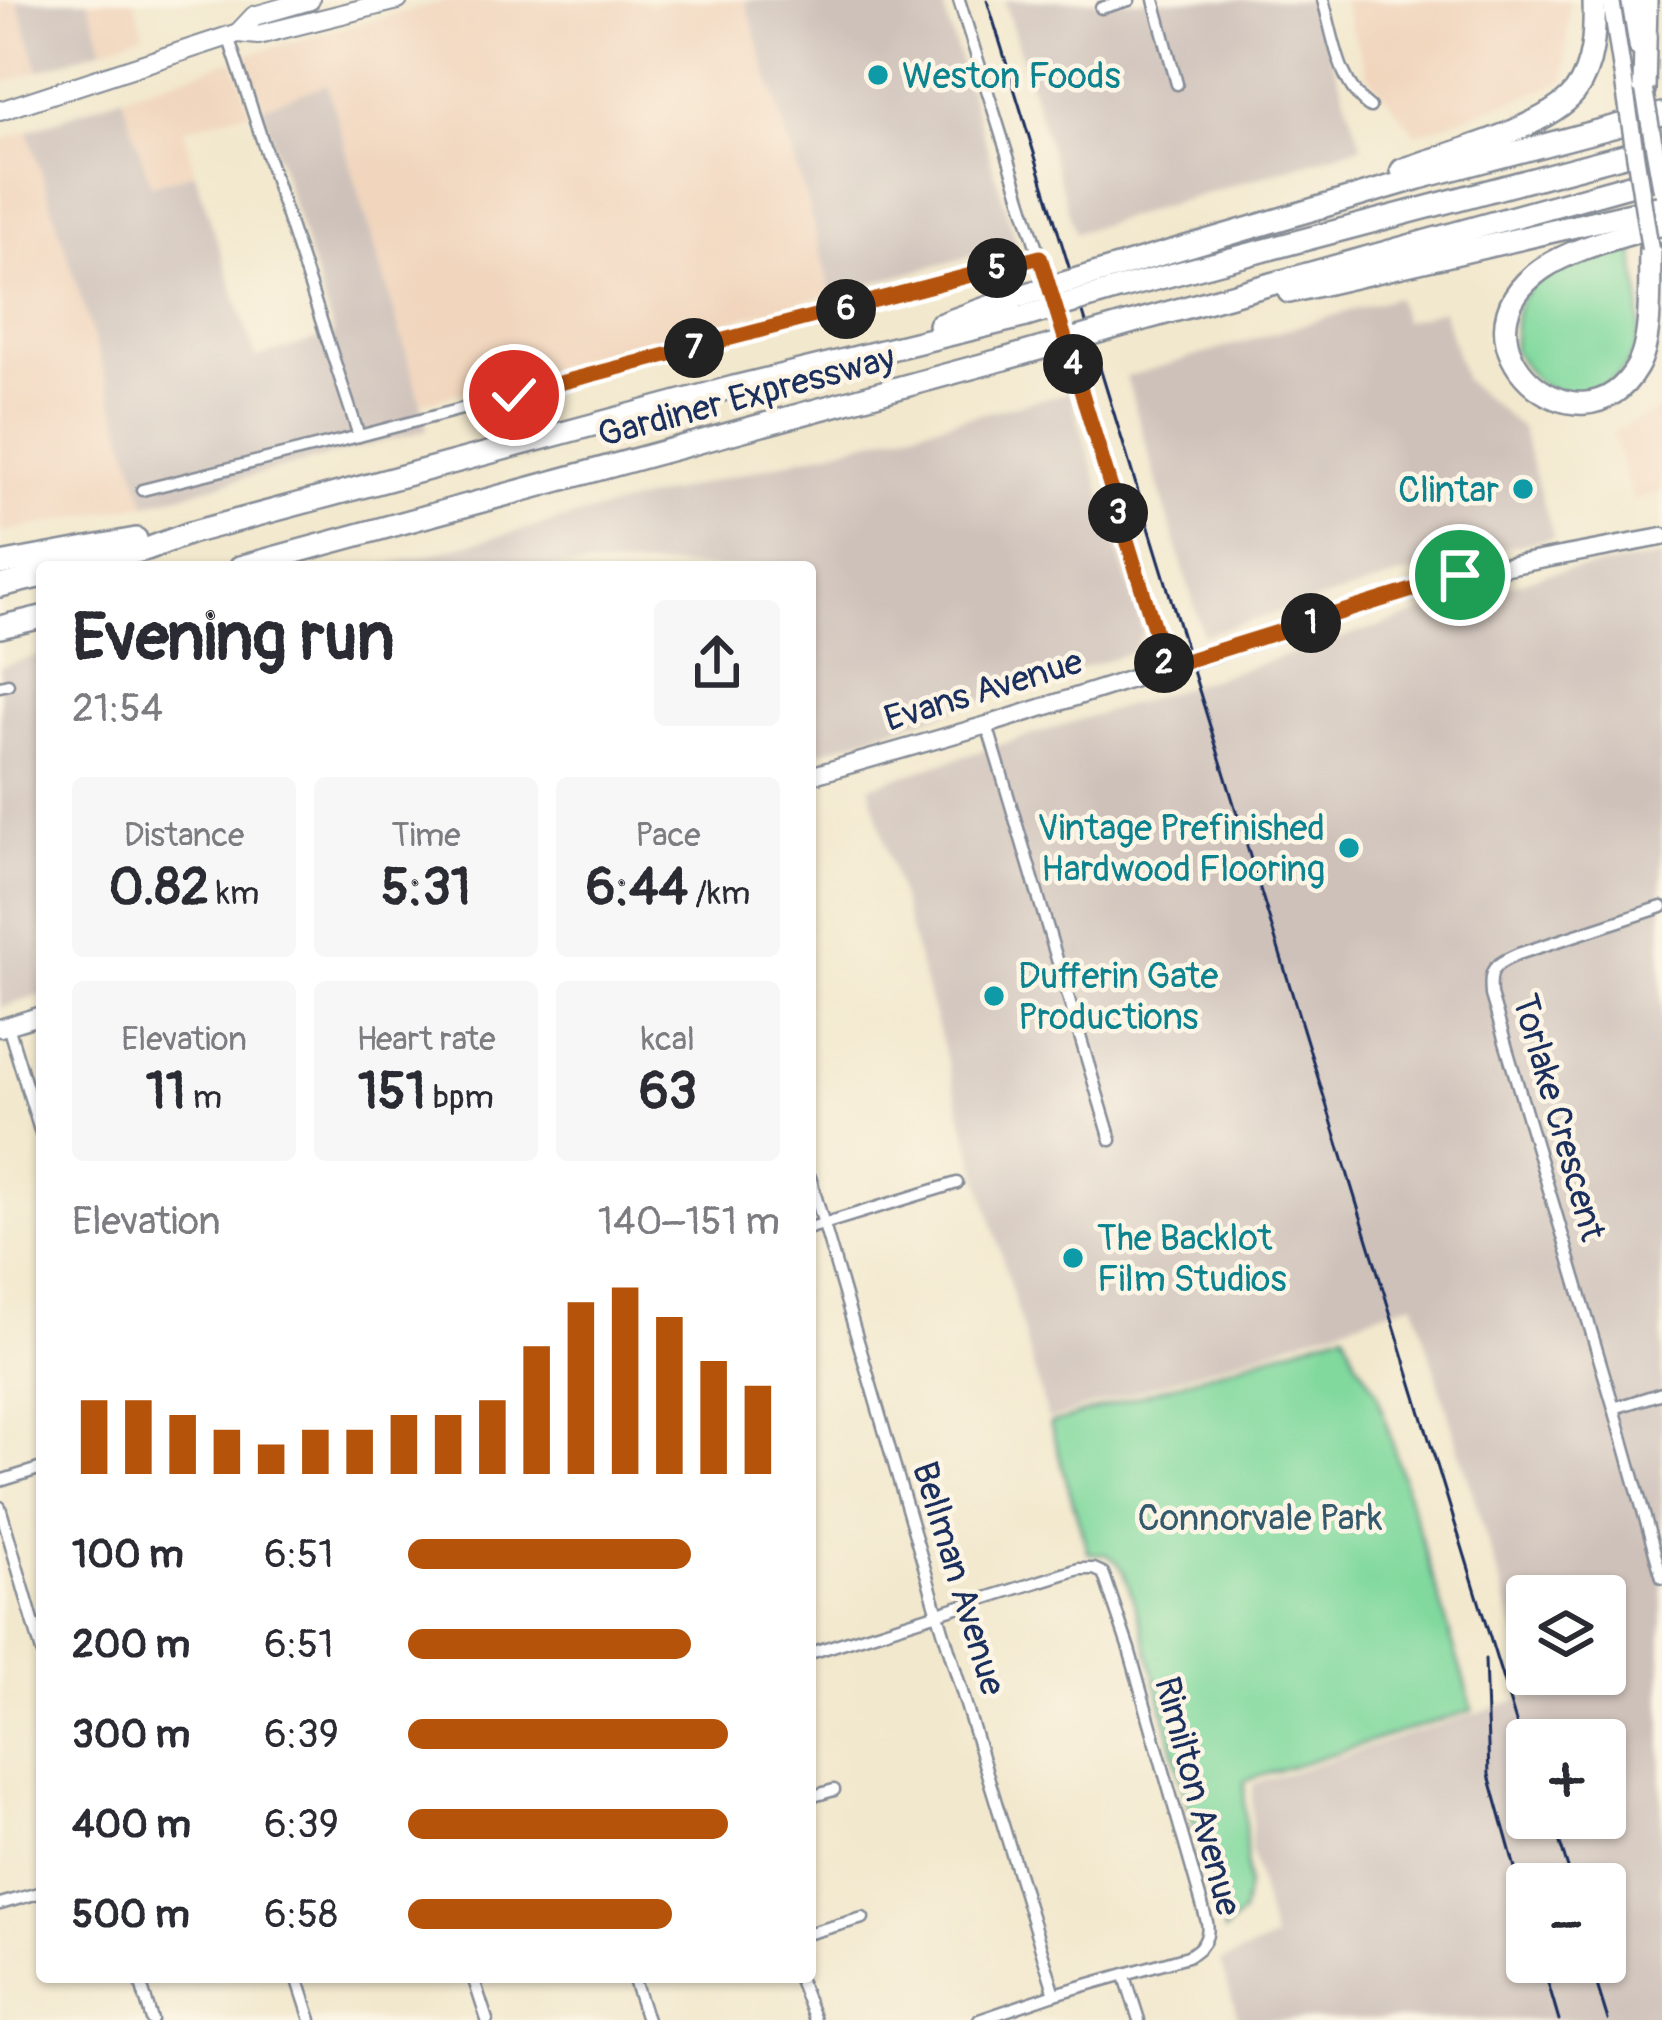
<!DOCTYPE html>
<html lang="en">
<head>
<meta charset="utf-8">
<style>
  body { margin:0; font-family:Pangolin,sans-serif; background:#f7f7f7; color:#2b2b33; height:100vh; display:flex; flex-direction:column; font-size:45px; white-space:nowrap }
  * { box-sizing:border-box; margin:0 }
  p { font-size:39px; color:#7c7c81 }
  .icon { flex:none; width:66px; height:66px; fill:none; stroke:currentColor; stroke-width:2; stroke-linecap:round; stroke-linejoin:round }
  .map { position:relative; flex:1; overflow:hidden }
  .sheet { position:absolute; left:36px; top:561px; width:780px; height:1422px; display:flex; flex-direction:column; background:#fff; border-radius:12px; box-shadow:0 3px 9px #0004 }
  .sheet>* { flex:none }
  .controls { position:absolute; left:1506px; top:1575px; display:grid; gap:24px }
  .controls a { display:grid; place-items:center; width:120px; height:120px; border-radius:12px; background:#fff; box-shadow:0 3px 9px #0004; font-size:60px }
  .pin { position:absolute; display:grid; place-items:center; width:102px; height:102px; color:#fff; margin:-51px; border:6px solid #fff; border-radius:50%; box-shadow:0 3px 12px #0007 }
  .km { position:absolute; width:60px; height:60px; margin:-30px; border-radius:50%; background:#222; color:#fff; font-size:33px; line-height:60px; text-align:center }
  .round { display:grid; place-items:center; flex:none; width:126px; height:126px; border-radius:12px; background:#f7f7f7 }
  .overview { display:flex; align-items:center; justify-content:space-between; height:204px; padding:0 36px }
  h1 { font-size:66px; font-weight:700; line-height:90px }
  .metrics { display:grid; grid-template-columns:repeat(3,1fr); gap:18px; height:204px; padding:12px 36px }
  .metrics div { display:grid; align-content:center; border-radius:12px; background:#f7f7f7; text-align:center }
  .metrics b { font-size:51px; font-weight:700 }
  .metrics small { font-size:33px; font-weight:400 }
  .metrics p { font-size:33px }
  .chart { height:336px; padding:24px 36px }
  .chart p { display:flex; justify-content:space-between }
  .chart svg { width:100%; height:216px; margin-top:12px; stroke:#b45309; stroke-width:6 }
  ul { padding:0 36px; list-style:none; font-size:39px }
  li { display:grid; grid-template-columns:192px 144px 1fr; align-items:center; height:90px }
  li i { height:30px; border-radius:15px; background:#b45309 }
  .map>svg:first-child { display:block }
</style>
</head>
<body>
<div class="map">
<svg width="1662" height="2020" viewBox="0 0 1662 2020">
  <rect width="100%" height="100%" fill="#fcf5e5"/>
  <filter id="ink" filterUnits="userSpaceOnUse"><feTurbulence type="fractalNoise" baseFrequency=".00833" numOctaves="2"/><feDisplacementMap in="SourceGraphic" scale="24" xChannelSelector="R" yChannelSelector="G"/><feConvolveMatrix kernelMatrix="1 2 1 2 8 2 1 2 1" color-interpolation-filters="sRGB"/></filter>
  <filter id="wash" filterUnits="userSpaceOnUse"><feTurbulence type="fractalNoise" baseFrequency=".004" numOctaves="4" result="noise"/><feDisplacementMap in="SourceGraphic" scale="48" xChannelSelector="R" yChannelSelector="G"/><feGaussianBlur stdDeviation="2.7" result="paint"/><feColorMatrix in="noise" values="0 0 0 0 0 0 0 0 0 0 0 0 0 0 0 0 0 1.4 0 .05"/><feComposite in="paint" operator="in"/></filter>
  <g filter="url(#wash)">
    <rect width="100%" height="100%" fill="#f2e8cd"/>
    <!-- built -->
    <g fill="#f1d5bd">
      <polygon points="0,0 17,0 39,71 0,84"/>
      <polygon points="88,0 134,0 144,33 103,48"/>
      <polygon points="450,0 640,0 647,4 678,0 745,0 808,205 831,294 421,403 328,85 262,107 244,55"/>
      <polygon points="1342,0 1569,0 1565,82 1416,134 1368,75"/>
      <polygon points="233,60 250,110 184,129 195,173 151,185 122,96"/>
      <polygon points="28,131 146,504 0,533 0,141"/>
      <polygon points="1659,410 1662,411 1662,492 1633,501 1612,433"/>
    </g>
    <!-- industrial -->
    <g fill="#cec1ba" fill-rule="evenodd">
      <polygon points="17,0 88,0 103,48 39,71"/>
      <polygon points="745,0 941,0 1017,244 831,294 808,205"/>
      <polygon points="1004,0 1312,0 1362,146 1075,233"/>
      <polygon points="327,84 421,403 427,430 146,504 28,131 122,96 151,185 195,173 256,358 334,334 262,107"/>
      <polygon points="1396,297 1403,321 1443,310 1464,380 1521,428 1554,538 1478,553 1203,635 1126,377"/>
      <polygon points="1070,392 1143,631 1133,652 810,755 810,567 379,567 872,440"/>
      <path d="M 1662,557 L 1662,2020 L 1239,2020 L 1220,1962 L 1273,1940 L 1251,1850 L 1253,1784 L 1533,1695 L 1528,1674 L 1605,1674 L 1605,1596 L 1527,1596 L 1527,1671 L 1414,1302 L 1048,1420 L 869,786 L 1549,573 ZM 1527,1740 L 1605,1740 L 1605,1818 L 1527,1818 ZM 1527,1884 L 1605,1884 L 1605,1962 L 1527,1962 Z"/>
      <polygon points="42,654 42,995 0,1008 0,667"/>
    </g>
    <!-- green -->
    <g fill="#81d99e" stroke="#4e847e" stroke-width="3">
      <path d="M 1633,243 C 1637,278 1647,322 1632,356 C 1616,389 1576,402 1544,386 C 1532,380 1522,361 1513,350 C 1515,336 1513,316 1519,303 C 1536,267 1598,253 1633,243 Z"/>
      <polygon points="1344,1331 1357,1361 1376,1390 1473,1710 1244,1781 1247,1886 1242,1914 1224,1932 1222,1913 1186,1798 1143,1630 1124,1572 1117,1562 1106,1554 1088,1553 1050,1424"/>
    </g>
  </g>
  <g filter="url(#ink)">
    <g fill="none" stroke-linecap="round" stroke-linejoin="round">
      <!-- minor casing -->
      <g stroke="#868c96" stroke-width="15">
        <g id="minor">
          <polyline points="959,0 1050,291"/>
          <polyline points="1154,0 1177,84"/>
          <path d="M 1323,0 C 1334,37 1338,84 1370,107"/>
          <polyline points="1101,8 1129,0"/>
          <polyline points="228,36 359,436"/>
          <polyline points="1056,309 1166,667"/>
          <polyline points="142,490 359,436 1040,257"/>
          <polyline points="0,686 8,684"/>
          <polyline points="987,725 1111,1140"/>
          <path d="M 1662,907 L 1518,954 C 1493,966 1489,967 1491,995 L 1614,1408 L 1662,1578"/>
          <polyline points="8,1026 42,1137"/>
          <polyline points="810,1177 938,1614 1055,1994"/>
          <polyline points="810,1228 957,1183"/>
          <polyline points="1614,1408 1662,1393"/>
          <polyline points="0,1481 42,1468"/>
          <polyline points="0,1507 42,1652"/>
          <path d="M 810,1653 L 1079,1569 L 1094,1569 L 1103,1573 L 1105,1578 L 1129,1649 L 1207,1922 C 1210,1939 1202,1948 1188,1956 L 1055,1994 L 979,2020"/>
          <polyline points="810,1797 834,1790"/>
          <polyline points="0,1904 42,1892"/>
          <polyline points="810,1933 863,1918"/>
          <polyline points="1125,1976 1139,2020"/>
          <polyline points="139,1977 152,2020"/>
          <polyline points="297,1977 311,2020"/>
          <polyline points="473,1977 487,2020"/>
          <polyline points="633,1977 647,2020"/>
          <polyline points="798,1977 815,2020"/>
        </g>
      </g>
      <!-- secondary casing -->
      <g stroke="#868c96" stroke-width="21">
        <g id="secondary">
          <polyline points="1611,0 1626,96"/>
          <polyline points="1630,0 1638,48"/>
          <polyline points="810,776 987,725 1459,575 1662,537"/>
          <polyline points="0,1028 42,1015"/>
        </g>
      </g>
      <!-- primary casing -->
      <g stroke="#868c96" stroke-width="22">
        <g id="primary">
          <polyline points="238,33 254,16 310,0"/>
          <polyline points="0,111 238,33 258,35 398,0"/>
        </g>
      </g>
      <!-- motorway casing -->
      <g stroke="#868c96" stroke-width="26">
        <g id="motorway">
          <polyline points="1644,90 1646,0"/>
          <path d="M 1402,170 C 1446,154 1547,128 1575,92 C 1594,66 1595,31 1594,0"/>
          <path d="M 1650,249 C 1649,282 1653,340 1637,367 C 1581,465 1439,341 1542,269 C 1576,246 1623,237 1662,224"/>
          <polyline points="1111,269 1419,178 1662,114"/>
          <polyline points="1118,289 1662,145"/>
          <polyline points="1289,292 1662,206"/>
          <polyline points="1130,323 1662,176"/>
          <polyline points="939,325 1017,297"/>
          <polyline points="0,564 136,539"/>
          <polyline points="75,567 147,549 190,533 734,387 1026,316"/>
          <polyline points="240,567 1004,359"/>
          <polyline points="0,586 42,576"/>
          <polyline points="0,627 42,617"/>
        </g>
      </g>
      <!-- minor -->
      <use href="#minor" stroke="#fff" stroke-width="10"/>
      <!-- secondary -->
      <use href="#secondary" stroke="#fff" stroke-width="16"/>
      <!-- primary -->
      <use href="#primary" stroke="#fff" stroke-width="18"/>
      <!-- motorway -->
      <use href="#motorway" stroke="#fff" stroke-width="21"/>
      <!-- rail -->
      <g stroke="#1b2f5e" stroke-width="3">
        <polyline points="987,0 1527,1758"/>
        <polyline points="1485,1659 1489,1775 1527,1911"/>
        <polyline points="1552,1818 1573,1884"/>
        <polyline points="1542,1962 1559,2020"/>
        <polyline points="1590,1962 1608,2020"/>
      </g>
      <!-- secondary-bridge casing -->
      <g stroke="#868c96" stroke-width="21" stroke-linecap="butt">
        <g id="secondary-bridge">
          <polyline points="1644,90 1662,190"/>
          <polyline points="1626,96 1650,249"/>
        </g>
      </g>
      <!-- motorway-bridge casing -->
      <g stroke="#868c96" stroke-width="26" stroke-linecap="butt">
        <g id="motorway-bridge">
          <polyline points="1017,297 1111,269"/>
          <polyline points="1026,316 1118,289"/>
          <polyline points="1004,359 1130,323"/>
        </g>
      </g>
      <!-- secondary-bridge -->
      <use href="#secondary-bridge" stroke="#fff" stroke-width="16"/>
      <!-- motorway-bridge -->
      <use href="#motorway-bridge" stroke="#fff" stroke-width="21"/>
    </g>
  </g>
  <g fill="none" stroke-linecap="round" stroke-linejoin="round" filter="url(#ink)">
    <!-- route casing -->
    <g stroke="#fff" stroke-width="24">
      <polyline id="route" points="514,395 1040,257 1166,667 1460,575"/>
    </g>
    <!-- route -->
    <use href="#route" stroke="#b45309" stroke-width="15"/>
  </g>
  <!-- markers -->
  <g fill="#0f9aa8" stroke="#fcf5e5" stroke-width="4.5">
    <circle cx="878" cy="75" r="12"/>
    <circle cx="1523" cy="489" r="12"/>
    <circle cx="1349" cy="848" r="12"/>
    <circle cx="994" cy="996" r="12"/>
    <circle cx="1073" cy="1258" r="12"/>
  </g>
  <g text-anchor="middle" stroke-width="9" stroke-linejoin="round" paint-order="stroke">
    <!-- culture labels -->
    <g font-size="36" fill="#0d838f" stroke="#fcf5e5" text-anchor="start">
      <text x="902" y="88">Weston Foods</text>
      <text x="1499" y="502" text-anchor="end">Clintar</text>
      <text x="1325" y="840" text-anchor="end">Vintage Prefinished<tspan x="1325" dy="41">Hardwood Flooring</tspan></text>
      <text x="1018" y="988">Dufferin Gate<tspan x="1018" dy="41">Productions</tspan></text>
      <text x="1097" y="1250">The Backlot<tspan x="1097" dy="41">Film Studios</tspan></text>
    </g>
    <!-- street labels -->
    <g font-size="36" fill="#1b2f5e" stroke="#fcf5e5">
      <text transform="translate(746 395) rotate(-15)" y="13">Gardiner Expressway</text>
      <text transform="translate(983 689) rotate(-17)" y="13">Evans Avenue</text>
      <text transform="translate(1560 1117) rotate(74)" y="13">Torlake Crescent</text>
      <text transform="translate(960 1578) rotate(73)" y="13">Bellman Avenue</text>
      <text transform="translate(1199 1796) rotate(75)" y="13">Rimilton Avenue</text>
    </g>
    <!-- park labels -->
    <g font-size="36" fill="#345a6e" stroke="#fcf5e5">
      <text x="1260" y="1530">Connorvale Park</text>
    </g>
  </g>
</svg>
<div class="controls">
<a><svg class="icon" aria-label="layers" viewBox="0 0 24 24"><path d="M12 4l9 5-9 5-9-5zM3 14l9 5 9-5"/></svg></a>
<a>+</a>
<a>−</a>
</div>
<div class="pin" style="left:1460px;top:575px;background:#1e9e55"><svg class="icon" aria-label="arrive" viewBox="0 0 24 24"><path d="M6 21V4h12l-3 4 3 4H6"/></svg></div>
<div class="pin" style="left:514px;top:395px;background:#d93025"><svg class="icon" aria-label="check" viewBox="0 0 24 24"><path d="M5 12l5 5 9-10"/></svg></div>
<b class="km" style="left:1311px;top:623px">1</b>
<b class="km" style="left:1164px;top:663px">2</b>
<b class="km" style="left:1118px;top:513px">3</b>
<b class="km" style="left:1073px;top:364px">4</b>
<b class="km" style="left:997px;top:268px">5</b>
<b class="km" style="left:846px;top:309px">6</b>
<b class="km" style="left:694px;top:348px">7</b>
<section class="sheet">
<div class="overview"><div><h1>Evening run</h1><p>21:54</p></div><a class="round"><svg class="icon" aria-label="share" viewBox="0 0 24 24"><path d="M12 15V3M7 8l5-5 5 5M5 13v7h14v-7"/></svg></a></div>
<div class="metrics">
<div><p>Distance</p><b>0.82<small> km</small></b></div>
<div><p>Time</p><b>5:31</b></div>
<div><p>Pace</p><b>6:44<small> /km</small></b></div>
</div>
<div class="metrics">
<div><p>Elevation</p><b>11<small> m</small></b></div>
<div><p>Heart rate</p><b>151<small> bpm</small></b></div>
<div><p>kcal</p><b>63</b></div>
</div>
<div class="chart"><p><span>Elevation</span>140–151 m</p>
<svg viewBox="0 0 160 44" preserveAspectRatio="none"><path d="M5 44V29M15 44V29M25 44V32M35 44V35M45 44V38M55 44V35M65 44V35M75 44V32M85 44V32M95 44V29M105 44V18M115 44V9M125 44V6M135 44V12M145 44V21M155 44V26"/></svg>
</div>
<ul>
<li><b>100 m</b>6:51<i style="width:76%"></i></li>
<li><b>200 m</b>6:51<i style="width:76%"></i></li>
<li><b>300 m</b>6:39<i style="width:86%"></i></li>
<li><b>400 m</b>6:39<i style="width:86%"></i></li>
<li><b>500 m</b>6:58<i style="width:71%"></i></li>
</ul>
</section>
</div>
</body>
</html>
